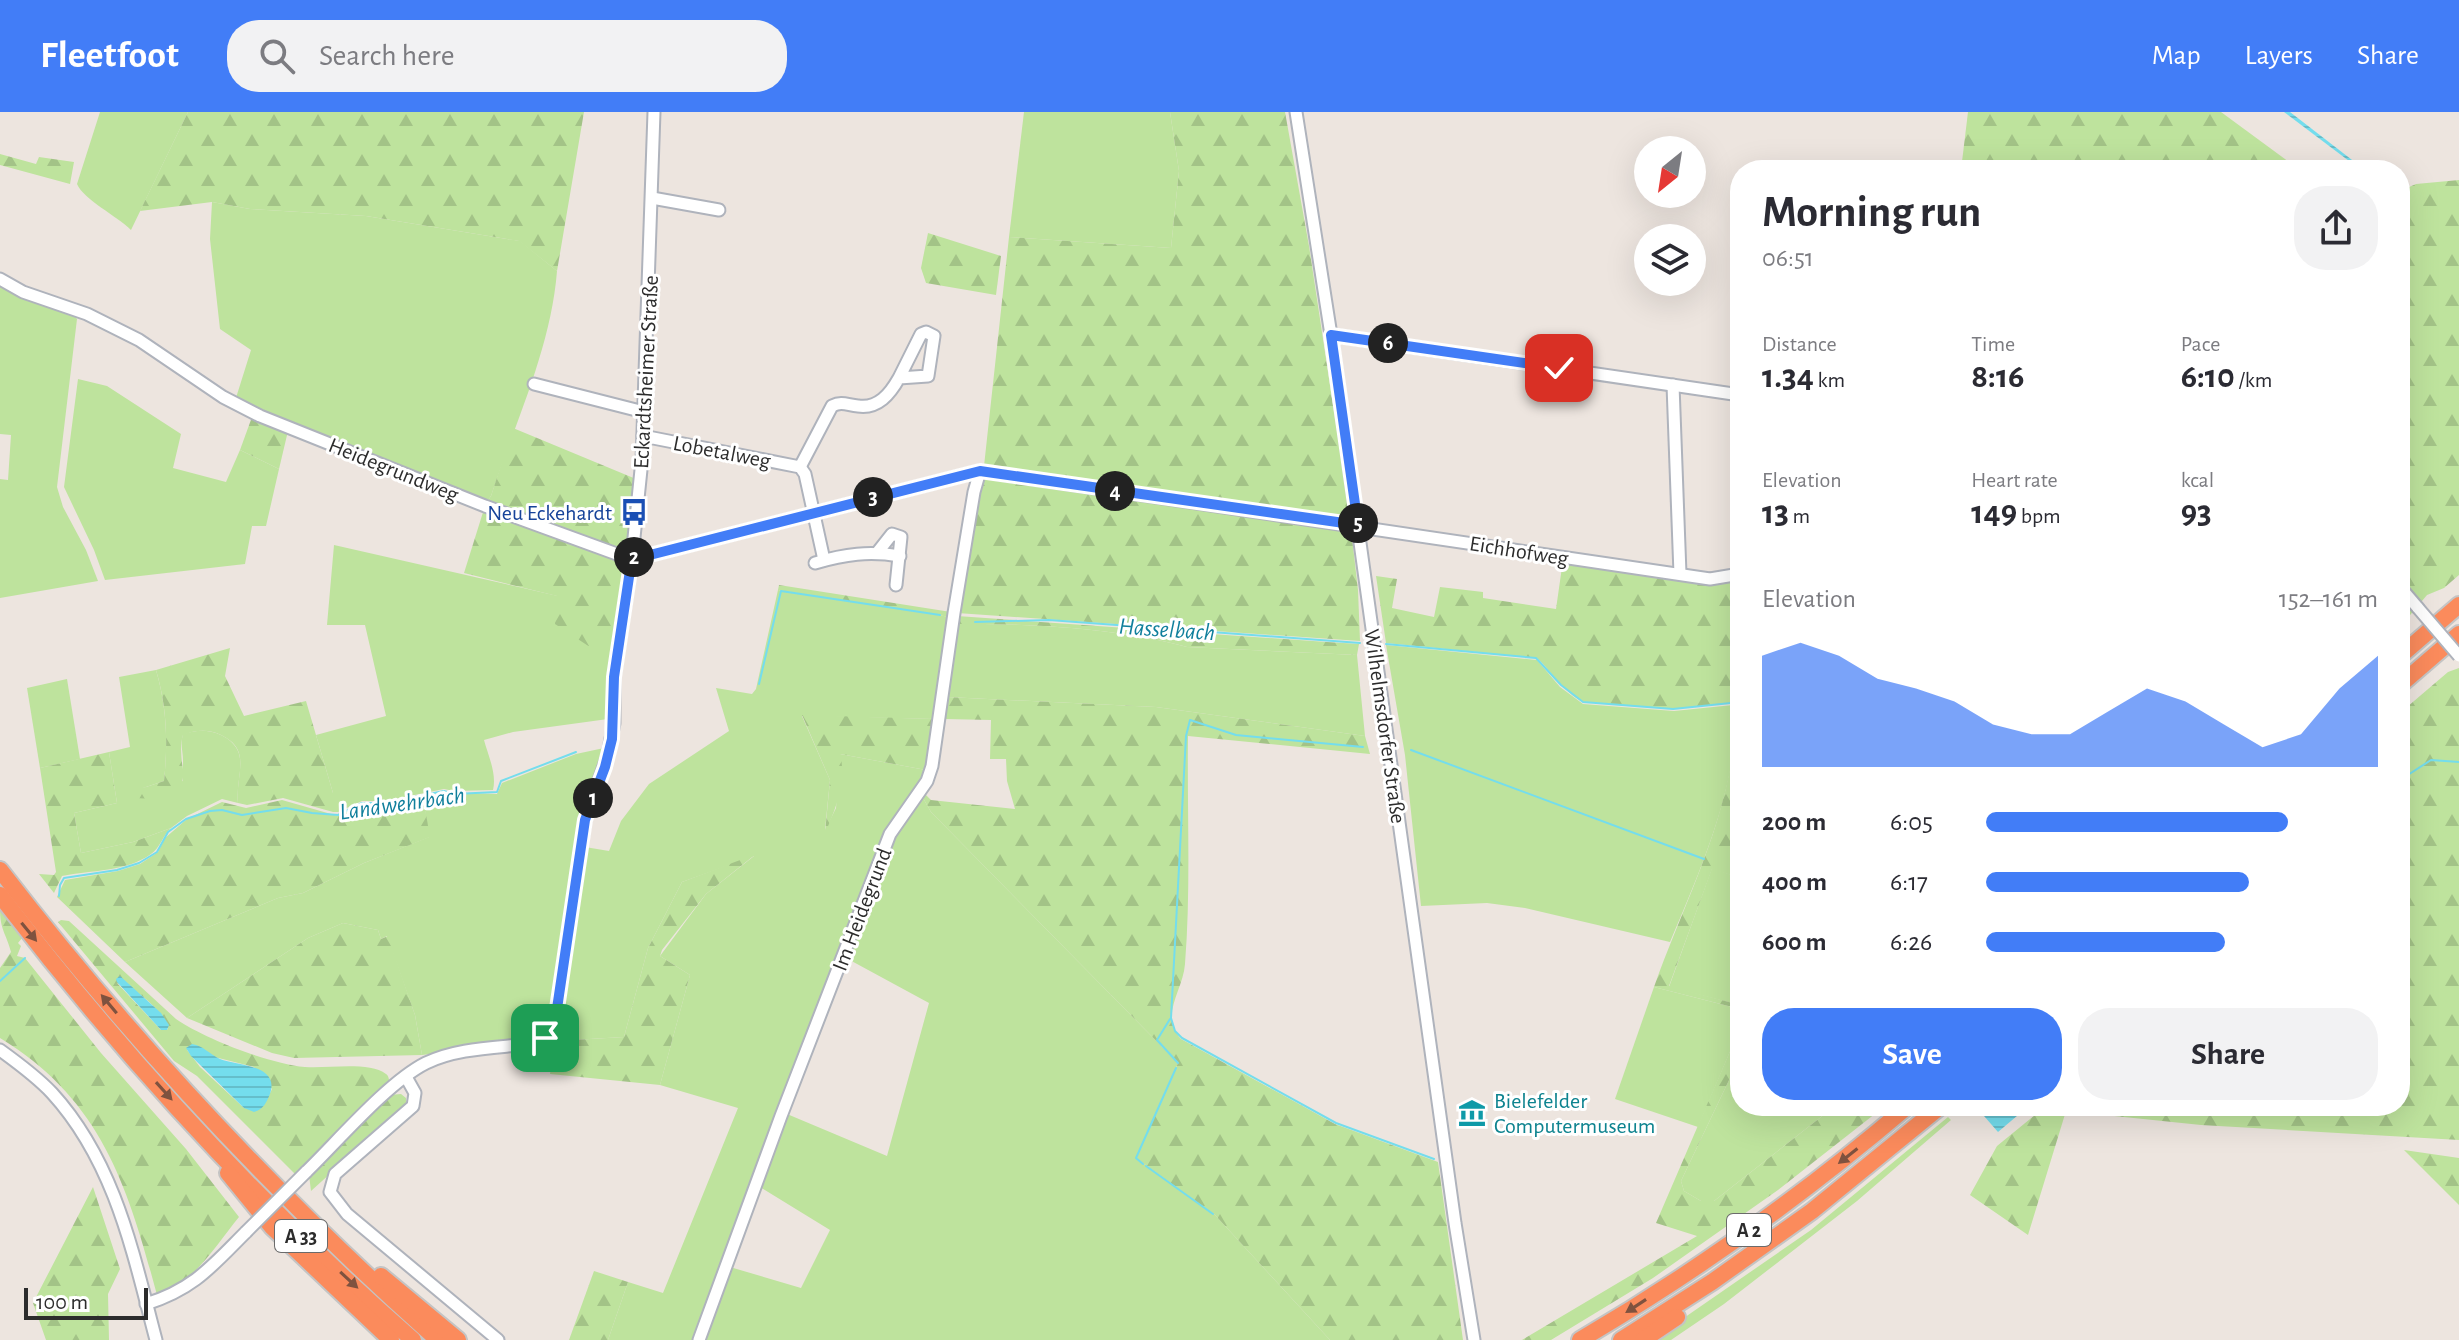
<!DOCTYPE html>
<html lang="en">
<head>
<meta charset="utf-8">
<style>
  body { margin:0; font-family:"Alegreya Sans",sans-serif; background:#f2f2f3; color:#2b2b33; height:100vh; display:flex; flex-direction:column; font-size:30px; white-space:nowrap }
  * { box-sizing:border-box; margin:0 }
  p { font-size:26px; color:#7c7c81 }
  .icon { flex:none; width:44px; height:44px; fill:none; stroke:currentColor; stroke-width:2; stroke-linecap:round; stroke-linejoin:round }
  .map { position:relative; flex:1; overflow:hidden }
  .details { position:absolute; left:1730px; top:48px; width:680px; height:956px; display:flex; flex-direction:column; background:#fff; border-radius:32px; box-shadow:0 8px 32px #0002 }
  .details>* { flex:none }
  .needle { width:52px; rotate:210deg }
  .tools { position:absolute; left:1634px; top:24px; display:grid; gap:16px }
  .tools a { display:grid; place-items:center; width:72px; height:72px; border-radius:50%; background:#fff; box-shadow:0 8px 32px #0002; font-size:40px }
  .scale { position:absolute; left:24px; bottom:20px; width:124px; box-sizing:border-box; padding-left:8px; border:4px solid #2c2c2c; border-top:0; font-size:22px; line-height:28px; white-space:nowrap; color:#2c2c2c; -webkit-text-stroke:6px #fff; paint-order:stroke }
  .pin { position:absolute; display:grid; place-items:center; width:68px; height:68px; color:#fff; margin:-34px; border-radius:16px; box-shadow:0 4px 12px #0006 }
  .km { position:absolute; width:40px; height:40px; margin:-20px; border-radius:50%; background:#222; color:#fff; font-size:22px; line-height:40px; text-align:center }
  .round { display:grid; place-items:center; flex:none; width:84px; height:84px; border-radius:32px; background:#f2f2f3 }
  .headline { display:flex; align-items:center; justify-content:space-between; height:136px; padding:0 32px }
  h1 { font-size:44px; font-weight:700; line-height:60px }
  .metrics { display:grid; grid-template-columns:repeat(3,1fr); gap:12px; height:136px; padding:8px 32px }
  .metrics div { display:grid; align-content:center }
  .metrics b { font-size:34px; font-weight:700 }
  .metrics small { font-size:22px; font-weight:400 }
  .metrics p { font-size:22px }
  .chart { height:224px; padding:16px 32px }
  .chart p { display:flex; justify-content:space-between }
  .chart svg { width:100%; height:144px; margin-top:8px; fill:#427df7; opacity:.7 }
  .cta { display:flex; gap:16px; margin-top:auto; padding:16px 32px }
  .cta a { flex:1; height:92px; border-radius:32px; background:#427df7; color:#fff; font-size:32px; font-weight:700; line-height:92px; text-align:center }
  .cta a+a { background:#f2f2f3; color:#2b2b33 }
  ul { padding:0 32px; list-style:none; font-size:26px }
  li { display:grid; grid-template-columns:128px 96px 1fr; align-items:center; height:60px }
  li i { height:20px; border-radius:10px; background:#427df7 }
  header { display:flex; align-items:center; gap:48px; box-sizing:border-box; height:112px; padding:0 40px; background:#427df7; color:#fff }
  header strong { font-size:38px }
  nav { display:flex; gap:44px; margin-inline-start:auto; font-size:28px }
  .search { width:560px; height:72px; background:#f2f2f3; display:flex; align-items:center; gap:20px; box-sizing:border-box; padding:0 28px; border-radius:32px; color:#7c7c81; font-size:30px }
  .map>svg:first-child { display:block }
</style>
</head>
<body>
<header>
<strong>Fleetfoot</strong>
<div class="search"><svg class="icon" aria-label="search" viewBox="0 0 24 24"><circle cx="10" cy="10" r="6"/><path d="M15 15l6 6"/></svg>Search here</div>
<nav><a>Map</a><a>Layers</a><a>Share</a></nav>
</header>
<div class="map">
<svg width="2459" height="1228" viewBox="0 0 2459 1228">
  <defs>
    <pattern id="forest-firs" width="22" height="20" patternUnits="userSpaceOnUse" patternTransform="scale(2)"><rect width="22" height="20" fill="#bee39d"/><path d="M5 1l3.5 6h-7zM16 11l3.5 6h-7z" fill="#a3c387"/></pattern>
    <pattern id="water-rules" width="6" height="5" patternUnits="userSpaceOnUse" patternTransform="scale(2)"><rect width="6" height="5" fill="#74dded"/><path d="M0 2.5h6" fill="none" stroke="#65becb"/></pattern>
  </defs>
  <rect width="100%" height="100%" fill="#ede5df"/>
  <!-- grass -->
  <g fill="#bee39d">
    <path d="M 100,0 L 188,0 L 131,118 C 117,104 83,87 77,72 Z"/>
    <polygon points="1024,0 1170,0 1179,59 1171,136 1009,125"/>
    <path d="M 212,90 L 250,97 L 366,104 L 520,129 L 557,159 C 551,236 515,311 491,384 L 486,391 L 235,289 L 251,238 L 220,217 L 210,127 Z"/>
    <polygon points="0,170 73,202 77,207 57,375 63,395 86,438 98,469 0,486 0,367 8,368 11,323 0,322"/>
    <polygon points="78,267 107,274 181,322 173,356 226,370 240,338 279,357 266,414 252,414 245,452 105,468 94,438 64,375"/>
    <path d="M 334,433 L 558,484 L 614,542 L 608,607 L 513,620 L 484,628 C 488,643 497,662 493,678 L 454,679 L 444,677 L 385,689 L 362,689 L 338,700 L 333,700 L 333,681 L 316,623 L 386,604 L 365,513 L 327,513 Z"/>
    <polygon points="778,478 950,505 934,607 802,604 830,668 825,718 836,696 840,642 926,658 917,676 889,715 777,1002 693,1228 608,1228 628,1170 663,1181 738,996 660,973 690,863 660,844 706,782 754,744 682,770 648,836 624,925 555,929 585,735 609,739 621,709 649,672 729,619 716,576 752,582 756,577"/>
    <path d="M 956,512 C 1026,511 1120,516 1187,535 L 1357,543 L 1365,624 L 1156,595 L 947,585 Z"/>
    <path d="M 1386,533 L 1537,548 L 1560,575 L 1583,592 L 1674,599 L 1733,593 L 1739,627 L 1735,627 C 1727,698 1698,764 1670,830 L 1525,796 L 1487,791 L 1421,794 L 1405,643 Z"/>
    <path d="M 156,558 C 167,596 168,631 164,669 L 143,676 L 183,669 C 180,660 183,657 183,649 C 183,639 180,633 183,622 C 196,618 208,617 221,623 C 253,639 235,663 238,691 L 222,687 L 187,704 L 171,716 L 133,730 L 81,741 L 74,701 L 117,691 L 109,640 L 130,635 L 119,565 Z"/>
    <polygon points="67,567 80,647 40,656 27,576"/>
    <polygon points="604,636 584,693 552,904 547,919 534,929 422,943 415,903 387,824 381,827 378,818 343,811 308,826 187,906 125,850 278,786 303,781 364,751 429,725 423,685 443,681 455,684 466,681 497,682 502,671 576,642"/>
    <polygon points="923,686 931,700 1178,951 1136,1046 1215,1103 1330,1228 703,1228 730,1155 801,1176 830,1118 760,1075 787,1002 887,1044 929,891 846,846 897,718"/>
    <polygon points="1712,756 1740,766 1740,893 1669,875"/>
    <polygon points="1654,875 1740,897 1740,916 1698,1015 1615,987"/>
    <polygon points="1740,945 1740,994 1835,994 1714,1089 1701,1089 1684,1079 1681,1069"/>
    <polygon points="1948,1005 1951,1008 1857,1089 1724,1192 1671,1228 1652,1228 1811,1118"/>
  </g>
  <!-- forest -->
  <g fill="url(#forest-firs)" fill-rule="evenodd">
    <polygon points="188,0 584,0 557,159 519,129 366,104 250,97 212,90 140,99"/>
    <polygon points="1170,0 1285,0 1309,134 1350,406 984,354 1009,125 1171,136 1179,59"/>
    <polygon points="1968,0 2221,0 2300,58 1961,58"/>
    <polygon points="0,42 36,52 39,45 74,50 70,72 0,53"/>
    <polygon points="2459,68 2459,463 2444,476 2427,483 2400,515 2400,79 2416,72"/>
    <polygon points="928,121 1001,144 996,183 926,171 921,156"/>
    <polygon points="252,305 288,319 279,357 240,338"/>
    <polygon points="513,316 636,367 627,440 624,441 486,391 491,384"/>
    <polygon points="983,365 1351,417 1358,478 1360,529 957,501 980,370"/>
    <polygon points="484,397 626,451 614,542 599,541 555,512 557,484 464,461"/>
    <path d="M 1563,448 L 1740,465 L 1740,766 L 1712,757 L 1669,874 L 1740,893 L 1740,897 L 1654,875 C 1683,793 1726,714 1734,627 L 1739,626 L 1733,591 L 1673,597 L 1584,590 C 1565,582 1552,560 1537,546 L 1386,531 L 1376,464 L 1397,467 L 1392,496 L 1434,505 L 1440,475 L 1483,480 L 1483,486 L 1556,497 Z"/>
    <polygon points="779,473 951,500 950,505 778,478"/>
    <path d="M 957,504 L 1327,530 L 1359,532 L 1357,543 L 1187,535 C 1120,516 1026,511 956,512 Z"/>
    <path d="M 230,536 L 225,564 L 244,604 L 306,589 L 333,681 L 333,700 L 283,686 L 247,693 L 238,691 C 235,663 253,638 221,623 C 208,617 196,618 183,623 C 176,645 192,671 173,688 L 135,686 L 143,676 L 164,669 C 168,630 167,595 156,558 Z"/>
    <polygon points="2459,556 2459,1028 2201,1013 2066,999 2028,1123 1970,1083 1997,1034 2046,994 2400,994 2400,601 2448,560"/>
    <path d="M 947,585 L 1156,595 L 1365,624 L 1370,642 L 1188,624 C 1187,698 1191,778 1185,852 C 1183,879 1159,903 1181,927 L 1335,1012 L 1438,1050 L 1463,1228 L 1330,1228 L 1215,1103 L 1136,1046 L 1178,951 L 931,700 L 923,686 L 925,682 L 931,688 L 1015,697 L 1007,669 L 1006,647 L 990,647 L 991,608 L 944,607 Z"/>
    <path d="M 802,603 L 934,607 L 926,658 L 840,642 C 847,669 836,696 825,721 L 830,668 Z"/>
    <path d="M 109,640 L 117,691 L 74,701 L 81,741 L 133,730 L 171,716 C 163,723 160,736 151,742 C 126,760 92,758 62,764 L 54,781 L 39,762 L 54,763 L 56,760 L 40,656 Z"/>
    <polygon points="423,685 430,725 364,751 303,781 278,786 125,850 57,785 65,768 118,759 140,752 158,740 165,726 187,707 222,690 246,696 282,688 338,704 362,692 385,692"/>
    <polygon points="756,742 706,782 662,838 660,844 690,863 660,973 550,962 555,929 624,925 648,836 682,770"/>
    <path d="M 0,797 L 22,826 L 18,831 L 21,834 L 17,844 L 25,846 L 101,941 L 186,1037 L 239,1105 C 216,1133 193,1173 157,1183 C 128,1075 102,988 0,926 L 0,856 L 11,840 C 6,821 0,818 0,797 Z"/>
    <path d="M 61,808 L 69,809 L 176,907 C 207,928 268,951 305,955 C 326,957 369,949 386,962 C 389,964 389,968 390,973 L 297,1064 L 197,964 L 174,949 L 58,810 ZM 117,871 C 140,879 158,894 168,916 L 167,918 L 161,918 ZM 187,938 L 254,955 L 272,977 L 269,983 L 244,996 L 200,955 Z"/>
    <polygon points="343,811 378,818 381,827 388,824 415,903 422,943 294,946 272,941 187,906 308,826"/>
    <polygon points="1740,916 1740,945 1681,1069 1684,1079 1701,1089 1714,1089 1835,994 1885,994 1778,1078 1653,1166 1551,1228 1522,1228 1697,1124 1656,1111"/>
    <polygon points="401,982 406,986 406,993 311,1079 309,1063 389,983"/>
    <polygon points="2404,1038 2459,1046 2459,1093"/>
    <polygon points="93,1075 120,1157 108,1182 109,1228 46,1228 33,1191"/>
    <polygon points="594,1159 628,1170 608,1228 569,1228"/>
  </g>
  <!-- water -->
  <g fill="url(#water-rules)">
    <polygon points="2284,0 2290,0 2365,58 2361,58"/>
    <polygon points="120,864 161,901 169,913 167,918 161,918 117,870 116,867"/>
    <path d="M 192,932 C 204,934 209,942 220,947 C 237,954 280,952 270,982 C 266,991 264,997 254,1000 L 244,996 L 191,944 L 186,936 Z"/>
    <polygon points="1980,994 2021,994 2024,998 1998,1020 1977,996"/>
  </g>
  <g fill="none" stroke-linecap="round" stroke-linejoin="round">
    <!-- stream -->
    <g stroke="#74dded" stroke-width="2">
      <polyline points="975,510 1049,508 1360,531"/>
      <polyline points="1386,532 1536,546 1561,573 1583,590 1673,597 1731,591"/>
      <polyline points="759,572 781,479 940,503"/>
      <polyline points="1734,591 1740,591"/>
      <polyline points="1363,635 1236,623 1190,608 1186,624 1171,906 1175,919 1182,926 1336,1011 1434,1047"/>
      <polyline points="1411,638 1704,747"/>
      <polyline points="2400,668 2431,648 2459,650"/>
      <polyline points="59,784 60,773 64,766 117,758 139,751 157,740 168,720 186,707 210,699 222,698 242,703 286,696 312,701 338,703 362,691 385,691 444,679 454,682 497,680 501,669 576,640"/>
      <polyline points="0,869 25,846"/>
      <polyline points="1170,907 1157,928 1178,951"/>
      <polyline points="1143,1052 1136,1046 1176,956"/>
      <polyline points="1146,1054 1213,1102"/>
    </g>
    <!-- minor casing -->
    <g stroke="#afb3bc" stroke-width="15">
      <g id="minor">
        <polyline points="1296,0 1331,223 1455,1111 1474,1228"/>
        <polyline points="652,86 719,98"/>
        <polyline points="0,167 23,180 87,202 139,228 223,285 260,304 485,394 625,445 642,445 980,359 1710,467 1740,462"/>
        <polyline points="1331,223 1740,283"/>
        <polyline points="534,272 644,300"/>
        <polyline points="1673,273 1680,462"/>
        <polyline points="643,324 800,355 805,362 824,448"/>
        <path d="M 800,355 L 832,294 C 842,289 847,293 858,294 C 878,297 890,282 899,266 L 928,264 L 934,224 L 926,220 L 921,222 L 899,266"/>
        <polyline points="877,441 892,422 901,425 896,473"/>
        <path d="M 815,451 C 845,442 869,439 900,444"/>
        <polyline points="2400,475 2418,496"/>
        <path d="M 0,938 C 18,951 37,965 52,981 C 115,1050 133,1141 156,1228"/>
        <polyline points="406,965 415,981 413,994 335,1062 330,1080 347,1102 498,1228"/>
        <path d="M 306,1060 C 337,1030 388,970 426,951 C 459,935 500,936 536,931 L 545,926 L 555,910 L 585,708 L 608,643 L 614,611 L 614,565 L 632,445 L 642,348 L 654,0"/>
        <path d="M 146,1192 C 194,1177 212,1154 246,1120"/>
        <polyline points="699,1228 781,1004 890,722 927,669 932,654 954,501 974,380 980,359"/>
      </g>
    </g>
    <!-- highway casing -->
    <g stroke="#c4c4c4" stroke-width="20">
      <g id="highway">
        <polyline points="2400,544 2459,493"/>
        <polyline points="2400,573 2459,522"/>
        <path d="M 0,758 C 131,928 277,1085 438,1228"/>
        <path d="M 0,783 C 122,943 261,1095 413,1228"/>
        <polyline points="228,1061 272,1115 391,1228"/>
        <polyline points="381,1164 458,1228"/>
        <path d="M 1580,1228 C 1696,1160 1806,1081 1908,994"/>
        <polyline points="1621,1228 1712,1170 1812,1099 1941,994"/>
        <polyline points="1643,1228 1677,1205"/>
      </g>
    </g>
    <!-- minor -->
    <use href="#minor" stroke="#fff" stroke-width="11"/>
    <!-- highway -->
    <use href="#highway" stroke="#fb8b5c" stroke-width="16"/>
    <!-- minor-bridge casing -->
    <g stroke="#afb3bc" stroke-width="15" stroke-linecap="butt">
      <g id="minor-bridge">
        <polyline points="2418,496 2459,544"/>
        <polyline points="246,1120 306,1060"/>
      </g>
    </g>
    <!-- minor-bridge -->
    <use href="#minor-bridge" stroke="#fff" stroke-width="11"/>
  </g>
  <!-- one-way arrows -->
  <defs><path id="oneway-solid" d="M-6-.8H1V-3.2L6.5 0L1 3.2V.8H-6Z" transform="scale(2)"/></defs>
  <g fill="#7f523f">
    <use href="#oneway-solid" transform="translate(29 820) rotate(51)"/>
    <use href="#oneway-solid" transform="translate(109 892) rotate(-130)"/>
    <use href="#oneway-solid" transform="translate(164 979) rotate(48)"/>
    <use href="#oneway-solid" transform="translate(1848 1044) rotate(142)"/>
    <use href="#oneway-solid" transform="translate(349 1168) rotate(43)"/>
    <use href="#oneway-solid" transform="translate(1636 1194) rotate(147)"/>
  </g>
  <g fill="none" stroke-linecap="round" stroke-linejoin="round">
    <!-- route casing -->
    <g stroke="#fff" stroke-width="16">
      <polyline id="route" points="545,926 555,910 585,708 605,655 612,627 614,565 632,445 642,445 980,359 1358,413 1331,223 1559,256"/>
    </g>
    <!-- route -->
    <use href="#route" stroke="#427df7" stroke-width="10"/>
  </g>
  <!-- icons -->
  <defs>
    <g id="bus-bare" transform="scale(2.16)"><path d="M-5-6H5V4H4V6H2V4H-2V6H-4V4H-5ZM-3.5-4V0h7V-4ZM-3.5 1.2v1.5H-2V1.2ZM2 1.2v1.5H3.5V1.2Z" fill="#1a4fb4" stroke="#fff" stroke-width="2.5" paint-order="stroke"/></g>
    <g id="museum-bare" transform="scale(2.16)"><path d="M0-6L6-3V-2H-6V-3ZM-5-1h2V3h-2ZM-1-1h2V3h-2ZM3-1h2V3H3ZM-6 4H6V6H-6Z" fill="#0f9aa8" stroke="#fff" stroke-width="2.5" paint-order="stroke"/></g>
  </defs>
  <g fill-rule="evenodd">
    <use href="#bus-bare" x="634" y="400"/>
    <use href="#museum-bare" x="1472" y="1001"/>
  </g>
  <g text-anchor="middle" stroke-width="6" stroke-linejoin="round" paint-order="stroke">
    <!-- shield labels -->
    <g fill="#fff" stroke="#6b6b6b" stroke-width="2">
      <rect x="1727" y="1102" width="44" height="32" rx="6"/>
      <rect x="275" y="1108" width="52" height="32" rx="6"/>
    </g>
    <g font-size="20" font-weight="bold" fill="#2c2c2c">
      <text x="1749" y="1125">A 2</text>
      <text x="301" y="1131">A 33</text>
    </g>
    <!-- street labels -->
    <g font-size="22" fill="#2c2c2c" stroke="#fff">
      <text transform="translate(645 260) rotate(-87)" y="8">Eckardtsheimer Straße</text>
      <text transform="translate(722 339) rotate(11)" y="8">Lobetalweg</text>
      <text transform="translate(394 357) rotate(22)" y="8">Heidegrundweg</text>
      <text transform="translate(1519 438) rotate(9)" y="8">Eichhofweg</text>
      <text transform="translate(1386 614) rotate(82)" y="8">Wilhelmsdorfer Straße</text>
      <text transform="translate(861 797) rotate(-69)" y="8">Im Heidegrund</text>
    </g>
    <!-- transit labels -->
    <g font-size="22" fill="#164399" stroke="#fff" text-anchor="end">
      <text x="612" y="408">Neu Eckehardt</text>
    </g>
    <!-- culture labels -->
    <g font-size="22" fill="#0d838f" stroke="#fff" text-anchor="start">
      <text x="1494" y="996">Bielefelder<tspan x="1494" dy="25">Computermuseum</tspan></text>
    </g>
    <!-- water labels -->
    <g font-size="24" font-style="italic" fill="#107f9c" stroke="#fff">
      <text transform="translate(1167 517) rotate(4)" y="8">Hasselbach</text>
      <text transform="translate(402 691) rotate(-8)" y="8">Landwehrbach</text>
    </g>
  </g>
</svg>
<div class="tools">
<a><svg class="needle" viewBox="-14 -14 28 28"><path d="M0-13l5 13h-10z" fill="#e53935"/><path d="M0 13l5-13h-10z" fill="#7c7c81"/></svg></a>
<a><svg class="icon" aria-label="layers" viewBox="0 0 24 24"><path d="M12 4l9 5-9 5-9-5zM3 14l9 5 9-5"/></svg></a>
</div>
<div class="scale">100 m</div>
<div class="pin" style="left:545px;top:926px;background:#1e9e55"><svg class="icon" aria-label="arrive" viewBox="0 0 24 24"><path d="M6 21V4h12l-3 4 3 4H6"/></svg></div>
<div class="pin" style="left:1559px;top:256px;background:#d93025"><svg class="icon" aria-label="check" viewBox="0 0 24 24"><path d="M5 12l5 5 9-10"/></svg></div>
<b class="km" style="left:593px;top:686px">1</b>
<b class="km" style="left:634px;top:445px">2</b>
<b class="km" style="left:873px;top:385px">3</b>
<b class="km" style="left:1115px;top:379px">4</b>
<b class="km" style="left:1358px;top:411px">5</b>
<b class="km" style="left:1388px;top:231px">6</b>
<section class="details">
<div class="headline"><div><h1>Morning run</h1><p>06:51</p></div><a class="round"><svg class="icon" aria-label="share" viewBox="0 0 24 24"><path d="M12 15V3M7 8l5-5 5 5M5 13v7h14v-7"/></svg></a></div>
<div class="metrics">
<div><p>Distance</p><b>1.34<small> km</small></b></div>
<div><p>Time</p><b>8:16</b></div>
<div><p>Pace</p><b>6:10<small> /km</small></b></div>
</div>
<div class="metrics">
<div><p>Elevation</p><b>13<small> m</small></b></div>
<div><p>Heart rate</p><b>149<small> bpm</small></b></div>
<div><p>kcal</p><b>93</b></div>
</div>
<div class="chart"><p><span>Elevation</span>152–161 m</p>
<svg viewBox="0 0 160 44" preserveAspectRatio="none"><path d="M0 44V10L10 6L20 10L30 17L40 20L50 24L60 31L70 34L80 34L90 27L100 20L110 24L120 31L130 38L140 34L150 20L160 10V44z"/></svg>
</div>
<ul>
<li><b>200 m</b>6:05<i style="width:77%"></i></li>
<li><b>400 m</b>6:17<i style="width:67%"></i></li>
<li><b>600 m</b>6:26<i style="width:61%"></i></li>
</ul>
<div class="cta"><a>Save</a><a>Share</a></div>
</section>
</div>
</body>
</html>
